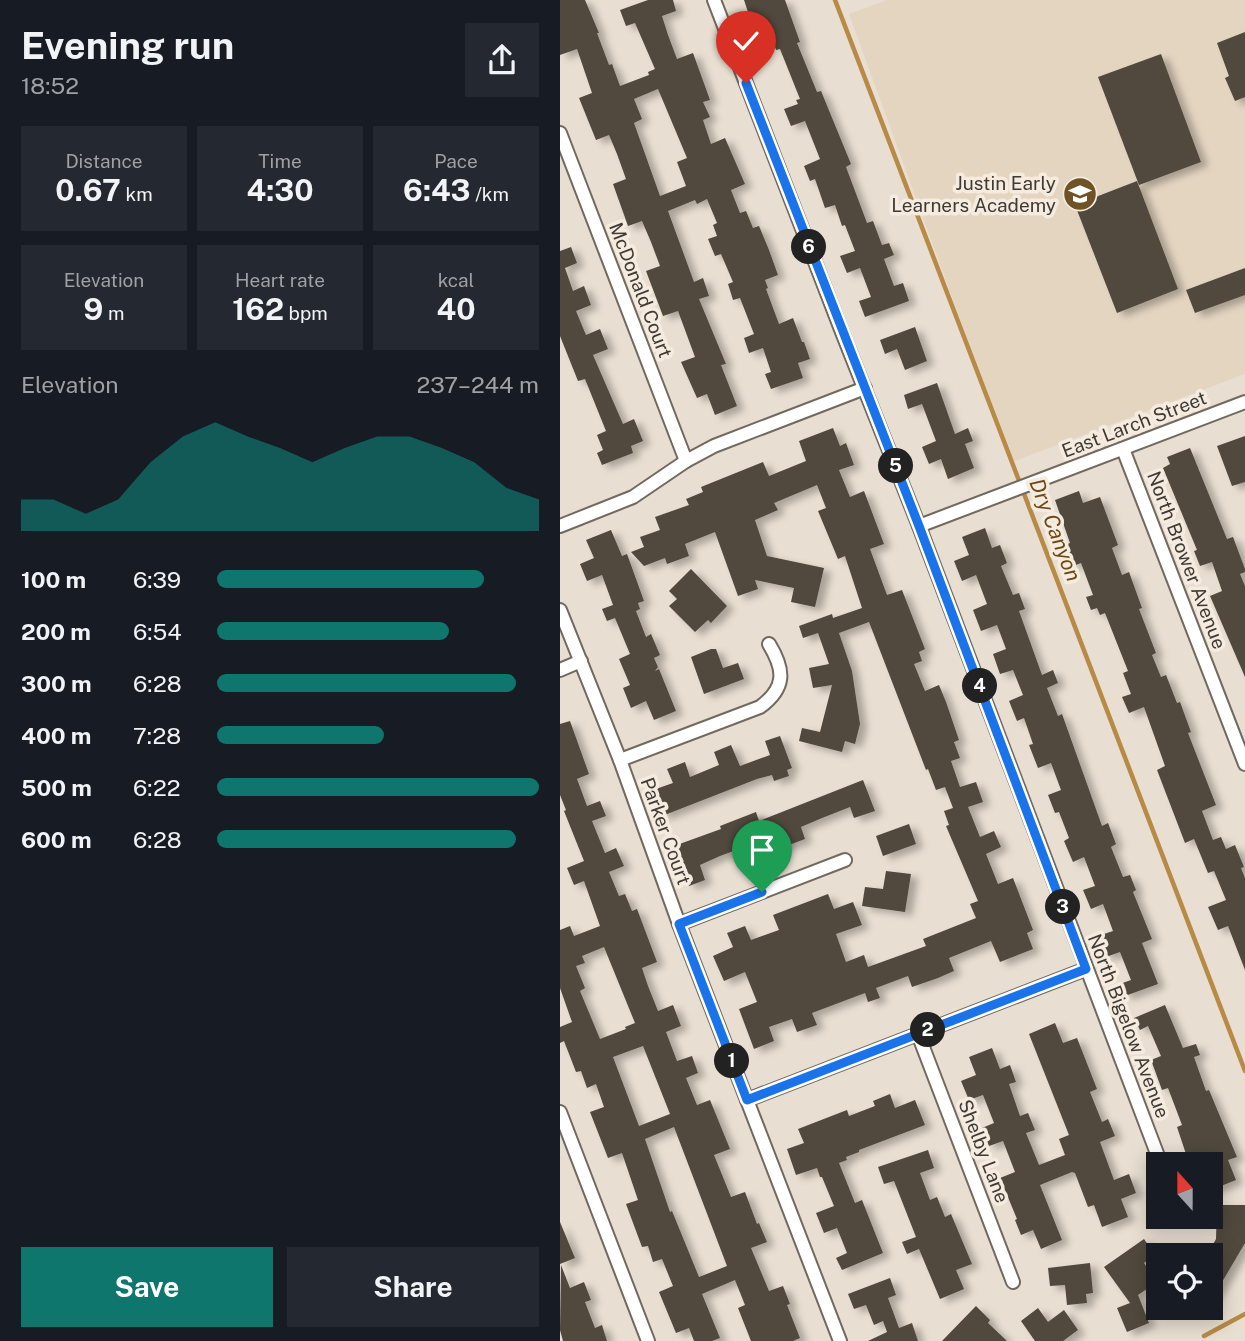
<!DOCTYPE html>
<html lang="en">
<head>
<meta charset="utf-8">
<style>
  body { margin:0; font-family:"Public Sans",sans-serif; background:#242831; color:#f1f3f6; height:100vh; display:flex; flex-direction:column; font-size:26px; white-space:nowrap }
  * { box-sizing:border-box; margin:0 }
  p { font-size:23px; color:#9ea1a6 }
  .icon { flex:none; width:38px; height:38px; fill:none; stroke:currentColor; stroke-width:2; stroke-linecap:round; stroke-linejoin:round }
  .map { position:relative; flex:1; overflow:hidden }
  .panel { display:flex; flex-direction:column; background:#171b24; width:560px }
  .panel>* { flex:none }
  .needle { width:46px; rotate:339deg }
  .fabs { position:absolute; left:586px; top:1152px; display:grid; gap:14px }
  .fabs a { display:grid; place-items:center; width:77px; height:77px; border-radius:0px; background:#171b24; box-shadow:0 4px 18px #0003; font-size:35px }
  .pin { position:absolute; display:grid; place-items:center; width:60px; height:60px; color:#fff; margin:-72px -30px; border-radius:50% 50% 50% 0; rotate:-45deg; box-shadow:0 0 7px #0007 }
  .pin .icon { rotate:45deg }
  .km { position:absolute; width:35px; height:35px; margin:-18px; border-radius:50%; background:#222; color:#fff; font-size:19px; line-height:35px; text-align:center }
  .round { display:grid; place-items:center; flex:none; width:74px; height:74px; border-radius:0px; background:#242831 }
  .summary { display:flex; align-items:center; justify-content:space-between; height:119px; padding:0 21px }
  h1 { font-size:38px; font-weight:700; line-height:52px }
  .stats { display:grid; grid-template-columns:repeat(3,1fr); gap:10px; height:119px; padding:7px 21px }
  .stats div { display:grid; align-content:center; border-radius:0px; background:#242831; text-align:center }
  .stats b { font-size:30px; font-weight:700 }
  .stats small { font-size:19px; font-weight:400 }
  .stats p { font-size:19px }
  .chart { height:196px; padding:14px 21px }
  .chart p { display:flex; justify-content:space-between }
  .chart svg { width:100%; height:126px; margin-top:7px; fill:#0f766e; opacity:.7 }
  .primary-button { display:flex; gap:14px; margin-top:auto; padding:14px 21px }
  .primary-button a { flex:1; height:80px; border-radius:0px; background:#0f766e; color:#fff; font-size:28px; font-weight:700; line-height:80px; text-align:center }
  .primary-button a+a { background:#242831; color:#f1f3f6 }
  ul { padding:0 21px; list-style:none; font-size:23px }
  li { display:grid; grid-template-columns:112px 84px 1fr; align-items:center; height:52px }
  li i { height:18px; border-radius:9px; background:#0f766e }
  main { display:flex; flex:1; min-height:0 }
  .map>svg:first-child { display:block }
</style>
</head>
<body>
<main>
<section class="panel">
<div class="summary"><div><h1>Evening run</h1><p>18:52</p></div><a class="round"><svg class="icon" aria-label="share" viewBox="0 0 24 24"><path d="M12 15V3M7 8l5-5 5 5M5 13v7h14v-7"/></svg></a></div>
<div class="stats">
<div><p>Distance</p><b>0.67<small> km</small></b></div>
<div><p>Time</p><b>4:30</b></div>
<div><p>Pace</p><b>6:43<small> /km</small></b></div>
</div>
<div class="stats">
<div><p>Elevation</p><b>9<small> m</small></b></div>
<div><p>Heart rate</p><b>162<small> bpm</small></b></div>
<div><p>kcal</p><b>40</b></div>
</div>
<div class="chart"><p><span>Elevation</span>237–244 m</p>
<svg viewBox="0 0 160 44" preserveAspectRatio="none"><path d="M0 44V33L10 33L20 38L30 33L40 20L50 11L60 6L70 11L80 15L90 20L100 15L110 11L120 11L130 15L140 20L150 29L160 33V44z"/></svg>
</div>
<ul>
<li><b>100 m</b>6:39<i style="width:83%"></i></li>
<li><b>200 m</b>6:54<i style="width:72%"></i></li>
<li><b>300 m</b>6:28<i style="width:93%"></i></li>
<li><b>400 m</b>7:28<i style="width:52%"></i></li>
<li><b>500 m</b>6:22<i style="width:100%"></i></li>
<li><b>600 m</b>6:28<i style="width:93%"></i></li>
</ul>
<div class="primary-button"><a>Save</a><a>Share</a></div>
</section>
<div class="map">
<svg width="685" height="1341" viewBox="0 0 685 1341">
  <defs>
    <filter id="shadow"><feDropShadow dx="7" dy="4" stdDeviation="3.5" flood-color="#0004"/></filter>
  </defs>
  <rect width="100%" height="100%" fill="#e8ded1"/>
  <!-- built -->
  <polygon fill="#e4d5c1" points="327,0 685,0 685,374 452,462 289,14"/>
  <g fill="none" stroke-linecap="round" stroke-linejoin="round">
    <!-- stream -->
    <g stroke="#b78a46" stroke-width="4.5">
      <polyline points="275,0 685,1071"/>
      <polyline points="644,1336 685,1314"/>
    </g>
  </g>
  <!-- building -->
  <g fill="#51483d" fill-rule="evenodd" filter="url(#shadow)">
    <path d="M 0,0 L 25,0 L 39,33 L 37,33 L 49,65 L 52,64 L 60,86 L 89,75 L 88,72 L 95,69 L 75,23 L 66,26 L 60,10 L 88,0 L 113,0 L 116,11 L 102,16 L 108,35 L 117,59 L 133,53 L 150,100 L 143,102 L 150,117 L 143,120 L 151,144 L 165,138 L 185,184 L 171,190 L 180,213 L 186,211 L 193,228 L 199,226 L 209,250 L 218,275 L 205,280 L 208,288 L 206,289 L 219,324 L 233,318 L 242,342 L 244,342 L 250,359 L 238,363 L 243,378 L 211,389 L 205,374 L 211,372 L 203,348 L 189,353 L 184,338 L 194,334 L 180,298 L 173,300 L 168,284 L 173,282 L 161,254 L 155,256 L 148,239 L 157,236 L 153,225 L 157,223 L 147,199 L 137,204 L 135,200 L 108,211 L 134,282 L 143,278 L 149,296 L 139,299 L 166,364 L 161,365 L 177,406 L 155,415 L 147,394 L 137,398 L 121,362 L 135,357 L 118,311 L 103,316 L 86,271 L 100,266 L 91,242 L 82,221 L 68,226 L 53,184 L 66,179 L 57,154 L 49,135 L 36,140 L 19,98 L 32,93 L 17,49 L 0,55 ZM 98,89 L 127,158 L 117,162 L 126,186 L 100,196 L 74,123 L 82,119 L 74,99 Z"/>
    <polygon points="184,0 225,0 240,42 237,43 257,92 261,91 291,164 286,167 307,223 313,221 322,245 329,243 334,255 324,259 334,286 343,283 349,301 305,317 299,301 311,297 300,268 287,273 280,256 295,251 285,225 282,226 275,205 265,208 255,179 250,181 244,166 260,159 245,121 231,126 224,109 238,104 236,100 240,99 220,49 216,50 209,28 195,33"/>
    <polygon points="685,32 685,97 675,101 665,78 669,76 657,43"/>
    <polygon points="601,54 641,162 579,185 538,77"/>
    <polygon points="577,181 618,289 557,313 515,205"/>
    <polygon points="11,247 17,263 5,268 13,291 24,286 31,305 16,311 26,335 40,329 48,349 33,355 63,424 74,419 83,441 71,446 73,453 42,465 37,453 43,450 37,435 46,431 25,379 18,381 0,336 0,251"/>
    <polygon points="685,268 685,295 635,313 626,290"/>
    <polygon points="355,327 367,361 345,370 337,349 325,354 320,340"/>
    <polygon points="377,383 395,434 408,428 413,441 405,444 414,468 388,479 381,459 369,464 362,447 376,441 362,404 348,409 344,395"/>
    <polygon points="273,428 280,446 286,443 294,465 279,470 290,497 304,491 324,544 310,549 327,595 342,590 365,649 359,652 362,661 354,664 365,691 379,685 386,702 399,740 394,742 400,758 391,761 400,787 416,782 423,802 408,807 420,837 434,831 441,847 426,854 438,884 453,878 473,930 467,933 473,949 440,962 431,941 389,958 394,971 378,978 352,987 348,976 316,988 320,998 308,1002 305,993 252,1013 257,1025 237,1032 232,1019 209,1027 214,1041 194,1049 179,1009 197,1002 185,972 164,981 153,956 173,947 167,933 185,926 191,940 219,930 213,915 268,894 274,909 293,902 302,925 276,934 286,962 304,955 308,967 366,946 363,939 416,918 410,904 418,901 386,826 389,825 384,811 393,808 385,787 376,790 368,769 366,770 309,622 279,633 292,671 300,724 295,744 285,741 282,752 239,741 242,728 260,732 272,685 253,688 249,668 269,664 258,633 243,638 239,626 272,614 273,618 302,608 285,556 278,559 258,511 266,508 257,485 214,503 218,510 195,520 207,556 264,568 255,607 231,602 234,588 195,580 198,589 178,596 155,532 125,544 129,556 107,564 105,558 84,566 71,552 84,547 80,537 100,530 95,517 129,505 126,499 143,492 141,487 203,462 209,476 246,461 239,441"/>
    <polygon points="685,436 685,482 672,486 657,446"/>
    <polygon points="630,448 667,539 673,537 685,569 685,572 680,574 685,586 685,677 650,596 662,591 652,562 640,566 634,551 637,550 603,468 610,464 607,457"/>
    <polygon points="519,491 523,503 540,497 558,545 552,548 562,575 569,572 582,608 579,609 596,653 592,655 601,677 606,675 617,703 620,702 631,732 628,733 656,805 642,811 653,840 661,837 666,849 675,845 684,867 681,868 685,878 685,970 668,926 658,930 648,907 666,900 654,871 648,873 634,839 625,843 597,770 605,766 584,707 569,713 562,697 571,694 563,673 568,671 545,613 540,615 537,608 531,610 526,597 533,595 521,563 513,566 505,545 510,543 495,500"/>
    <polygon points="425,528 432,548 440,545 447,563 441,566 453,595 459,593 465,609 459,611 482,675 493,670 498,683 487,688 498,716 502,714 542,826 548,823 556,844 551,847 563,877 570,875 576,890 573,892 592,939 582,943 598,984 565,996 560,984 571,980 560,952 546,957 538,936 553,931 543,904 531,909 523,890 535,886 524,857 513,862 504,841 509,838 499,812 495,813 488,795 501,790 491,763 478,768 469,745 473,744 464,718 457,721 449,701 463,695 453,670 440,674 433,654 446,649 437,625 421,631 413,610 427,604 416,575 402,581 394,561 409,555 402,537"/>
    <polygon points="51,530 62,556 67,554 84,601 78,603 80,609 76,611 86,637 91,634 100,655 94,658 98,667 95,671 99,669 116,711 94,720 86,701 71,708 63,688 70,685 59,659 70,654 55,618 47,621 42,609 53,605 42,575 27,581 20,564 34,558 26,540"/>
    <polygon points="131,569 167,606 151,623 148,620 135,632 109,606 117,599 109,591"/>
    <polygon points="151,649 156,649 163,668 178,663 184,679 144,694 131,657"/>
    <path d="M 10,721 L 29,774 L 17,779 L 27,806 L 40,801 L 46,816 L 32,821 L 45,853 L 56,848 L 64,866 L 49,872 L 59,896 L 65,894 L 72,911 L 77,909 L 97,962 L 82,968 L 88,986 L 98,1011 L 113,1005 L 121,1026 L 106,1032 L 117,1061 L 132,1056 L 138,1073 L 126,1078 L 137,1105 L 150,1100 L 170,1149 L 154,1155 L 171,1197 L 185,1192 L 197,1224 L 199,1223 L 207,1242 L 191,1248 L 209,1291 L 223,1286 L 230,1304 L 227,1305 L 240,1338 L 233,1341 L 191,1341 L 178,1308 L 185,1305 L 175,1280 L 142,1294 L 160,1338 L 152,1341 L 134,1341 L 129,1328 L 116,1333 L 99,1292 L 113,1286 L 102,1259 L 93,1262 L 88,1246 L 82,1247 L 66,1204 L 78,1200 L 62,1153 L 48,1158 L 30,1112 L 44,1107 L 36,1084 L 27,1088 L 21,1071 L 16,1072 L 4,1041 L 0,1043 L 0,1027 L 12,1022 L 0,988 L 0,930 L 10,926 L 14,936 L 40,926 L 24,881 L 14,885 L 7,868 L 24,861 L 4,811 L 6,810 L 0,795 L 0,724 ZM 44,947 L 75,1023 L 65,1027 L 66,1029 L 40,1039 L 20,991 L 25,988 L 16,966 L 25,963 L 22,956 ZM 83,1046 L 110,1114 L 79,1126 L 53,1057 ZM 114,1127 L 167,1266 L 139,1277 L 112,1211 L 110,1212 L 85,1139 Z"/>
    <polygon points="220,736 232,768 227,770 229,776 214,781 212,775 197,779 102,816 93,790 113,783 107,769 125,762 130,777 159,765 154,752 171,745 180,766 210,755 205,741"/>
    <polygon points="303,780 315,811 294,818 290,807 262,818 241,827 245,839 192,859 187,846 160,856 140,865 145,880 129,886 114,846 161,829 160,826 196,812 199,821"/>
    <polygon points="349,824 356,844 323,856 316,836"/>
    <polygon points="326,871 351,874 345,912 302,906 305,887 323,889"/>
    <polygon points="605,1005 623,1048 636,1044 640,1055 634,1057 646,1091 649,1090 677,1157 668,1160 676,1180 651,1190 651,1164 610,1164 609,1160 626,1154 617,1127 622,1125 608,1088 602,1090 591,1060 601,1056 588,1026 580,1030 574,1018"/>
    <polygon points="495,1023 503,1043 517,1038 537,1089 530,1092 542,1122 548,1119 555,1136 540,1142 554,1180 569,1174 576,1193 561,1199 568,1217 542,1227 534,1205 528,1207 515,1173 512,1172 480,1185 502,1240 481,1249 473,1230 461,1235 455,1220 457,1219 440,1178 455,1172 443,1141 429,1146 422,1128 434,1123 423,1095 409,1100 401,1081 416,1075 409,1057 432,1048 440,1069 450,1065 456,1082 449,1084 460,1116 468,1113 475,1130 466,1133 479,1165 505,1155 499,1139 509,1135 469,1034"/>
    <polygon points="330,1094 335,1108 355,1100 365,1125 299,1150 299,1152 286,1157 287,1160 279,1163 295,1203 302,1200 323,1253 282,1270 276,1258 287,1253 277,1228 264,1233 256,1213 274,1206 262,1177 260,1177 257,1168 236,1175 227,1149 244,1143 238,1129 287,1110 289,1116 315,1106 313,1101"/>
    <polygon points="368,1150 374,1168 360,1173 370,1200 377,1197 385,1217 391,1214 412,1264 396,1270 404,1289 380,1299 359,1249 347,1254 342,1242 356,1237 334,1181 324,1184 318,1167"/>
    <polygon points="657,1205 685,1205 685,1243 651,1301 651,1248 656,1239"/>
    <polygon points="0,1222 15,1258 0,1264"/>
    <polygon points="584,1239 595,1255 584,1263 597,1282 578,1295 589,1323 567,1332 557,1308 570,1303 544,1267"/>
    <polygon points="530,1263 533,1293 526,1294 527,1303 507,1305 505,1285 490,1286 488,1268"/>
    <polygon points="1,1265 10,1288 24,1282 31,1300 25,1302 35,1328 42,1325 47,1341 3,1341 0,1330"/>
    <polygon points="330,1278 336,1295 328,1298 339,1328 352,1323 358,1341 308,1341 327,1332 323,1321 314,1325 306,1305 294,1309 288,1294"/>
    <polygon points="416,1306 430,1320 428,1323 447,1341 382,1341"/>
    <polygon points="478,1308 488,1322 504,1310 518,1330 503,1341 475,1341 461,1321"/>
  </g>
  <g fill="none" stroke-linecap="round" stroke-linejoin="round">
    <!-- street casing -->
    <g stroke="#72695e" stroke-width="16">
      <g id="street">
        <polyline points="154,0 282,332 359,526 601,1164"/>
        <polyline points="0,133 126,461"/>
        <polyline points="563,449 685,764"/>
        <polyline points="0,526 73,497 126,461 154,446 305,388"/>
        <polyline points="359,526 685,402"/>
        <polyline points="0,610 60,760 119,924 280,1341"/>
        <polyline points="0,670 21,661"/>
        <path d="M 60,760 L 200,707 C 226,688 225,670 209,644"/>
        <polyline points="119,924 285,860"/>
        <polyline points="358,1034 453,1282"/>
        <polyline points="187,1100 526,969"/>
        <polyline points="0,1112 88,1341"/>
        <polyline points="621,1216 621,1218"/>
      </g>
    </g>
    <!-- street -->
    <use href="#street" stroke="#fff" stroke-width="12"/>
  </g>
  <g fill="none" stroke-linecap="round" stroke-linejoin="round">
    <!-- route casing -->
    <g stroke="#fff" stroke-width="14">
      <polyline id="route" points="186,83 359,526 526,969 187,1100 119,924 202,892"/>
    </g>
    <!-- route -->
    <use href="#route" stroke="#1a73e8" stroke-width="9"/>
  </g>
  <!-- icons -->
  <defs>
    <g id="school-disc" transform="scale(1.75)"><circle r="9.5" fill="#6f5225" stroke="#f5ebde"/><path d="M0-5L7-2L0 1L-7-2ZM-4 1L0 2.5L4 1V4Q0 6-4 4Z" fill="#fff"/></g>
  </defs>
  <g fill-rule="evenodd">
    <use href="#school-disc" x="520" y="194"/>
  </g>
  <g text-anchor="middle" stroke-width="7" stroke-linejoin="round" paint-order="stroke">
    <!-- poi labels -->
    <g font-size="19" fill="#3e3a35" stroke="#f5ebde" text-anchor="end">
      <text x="496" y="190">Justin Early<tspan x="496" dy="22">Learners Academy</tspan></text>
    </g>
    <!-- street labels -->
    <g font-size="19" fill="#3e3a35" stroke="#f5ebde">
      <text transform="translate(81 290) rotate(69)" y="7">McDonald Court</text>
      <text transform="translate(574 424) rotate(-21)" y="7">East Larch Street</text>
      <text transform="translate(627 560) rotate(69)" y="7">North Brower Avenue</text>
      <text transform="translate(106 831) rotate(70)" y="7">Parker Court</text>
      <text transform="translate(569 1026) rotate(69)" y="7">North Bigelow Avenue</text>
      <text transform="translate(424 1151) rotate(69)" y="7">Shelby Lane</text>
    </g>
    <!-- water labels -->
    <g font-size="21" font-style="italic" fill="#6a4b17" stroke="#f5ebde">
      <text transform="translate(495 530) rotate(69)" y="7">Dry Canyon</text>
    </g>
  </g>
</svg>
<div class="fabs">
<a><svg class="needle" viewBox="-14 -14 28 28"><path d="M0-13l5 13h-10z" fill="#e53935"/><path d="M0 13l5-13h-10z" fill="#9ea1a6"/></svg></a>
<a><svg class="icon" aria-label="locate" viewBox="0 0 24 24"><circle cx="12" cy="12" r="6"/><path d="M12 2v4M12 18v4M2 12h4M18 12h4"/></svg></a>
</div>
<div class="pin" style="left:202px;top:892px;background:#1e9e55"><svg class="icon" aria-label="arrive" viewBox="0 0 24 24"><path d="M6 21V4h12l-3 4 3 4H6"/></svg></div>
<div class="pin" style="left:186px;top:83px;background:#d93025"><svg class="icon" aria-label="check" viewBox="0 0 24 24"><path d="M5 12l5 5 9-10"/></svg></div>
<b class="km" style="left:172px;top:1061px">1</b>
<b class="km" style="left:368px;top:1030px">2</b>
<b class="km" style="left:503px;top:907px">3</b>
<b class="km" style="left:420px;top:686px">4</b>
<b class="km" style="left:336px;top:466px">5</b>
<b class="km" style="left:249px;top:247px">6</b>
</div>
</main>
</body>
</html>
